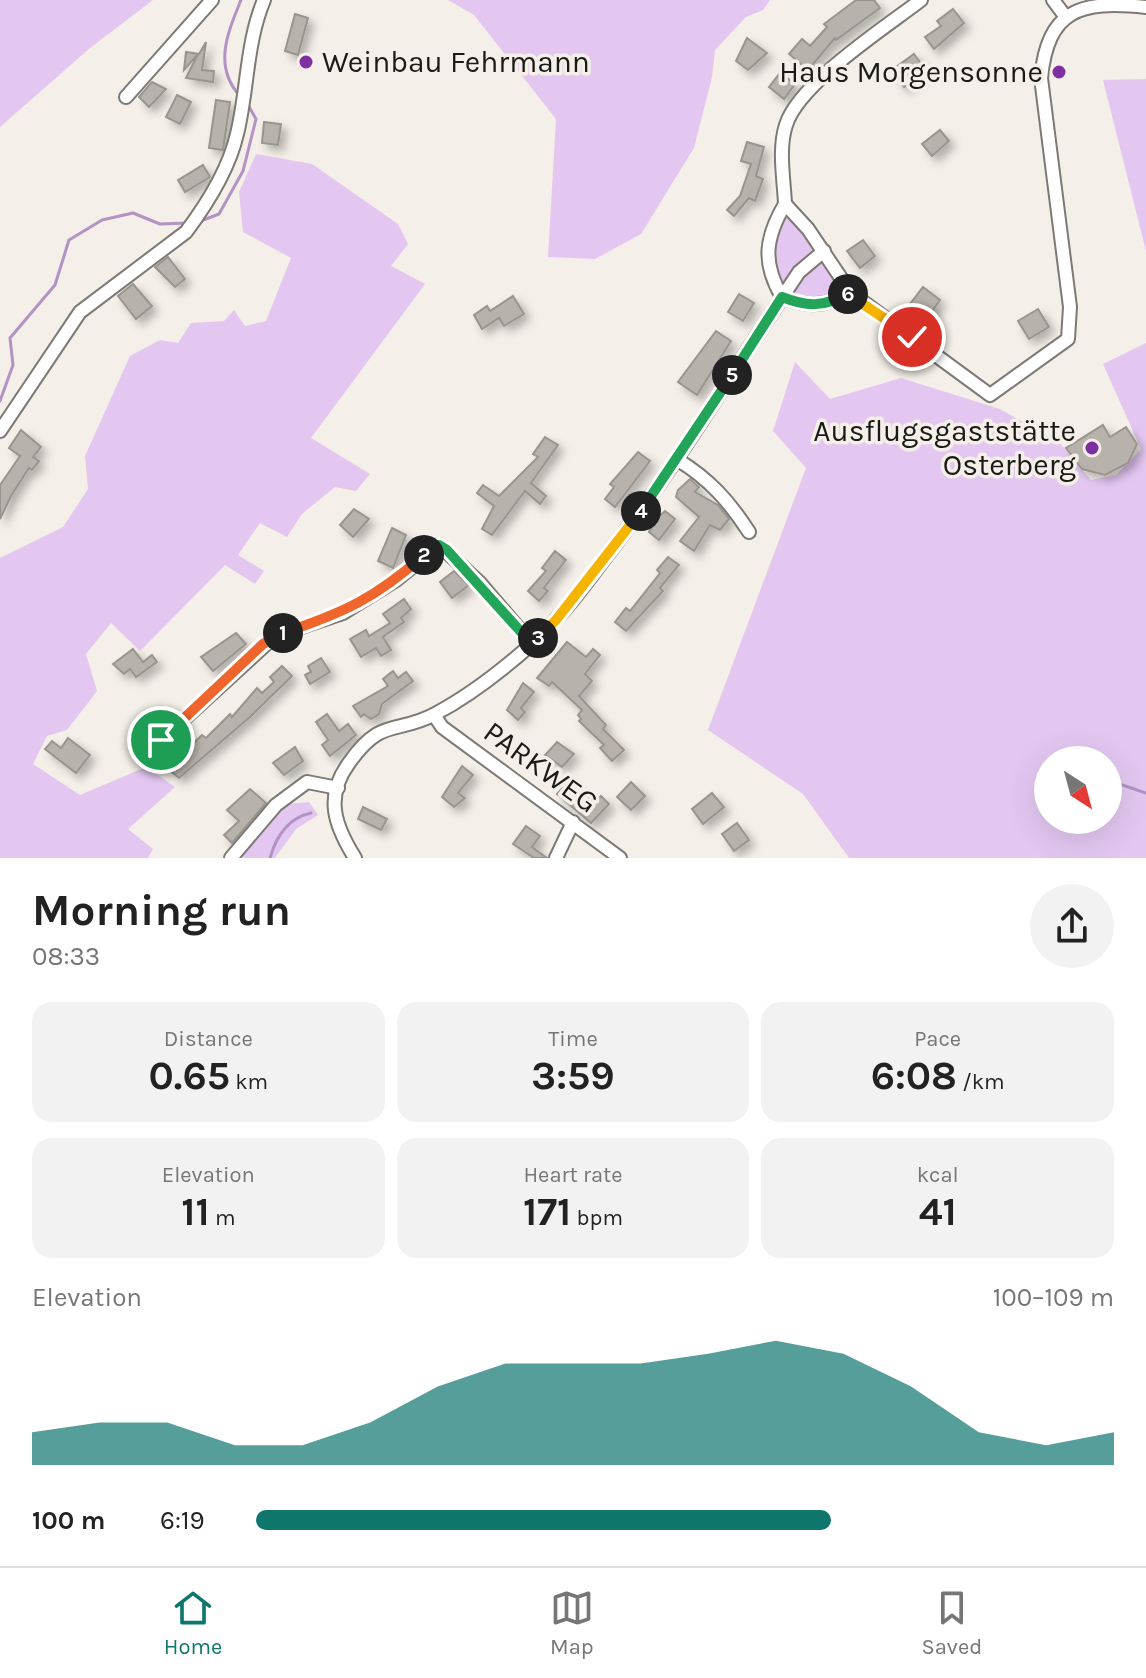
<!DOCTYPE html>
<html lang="en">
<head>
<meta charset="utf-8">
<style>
  body { margin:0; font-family:Karla,sans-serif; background:#f2f2f2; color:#222; height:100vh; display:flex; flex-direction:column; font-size:30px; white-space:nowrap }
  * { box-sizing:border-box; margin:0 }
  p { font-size:26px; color:#767676 }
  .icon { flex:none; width:44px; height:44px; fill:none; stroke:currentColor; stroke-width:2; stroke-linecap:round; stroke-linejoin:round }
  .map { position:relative; height:858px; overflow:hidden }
  .drawer { display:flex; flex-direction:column; background:#fff; flex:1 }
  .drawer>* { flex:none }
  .needle { width:52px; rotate:144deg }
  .buttons { position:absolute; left:1034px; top:746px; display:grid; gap:16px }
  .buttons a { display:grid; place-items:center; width:88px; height:88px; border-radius:50%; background:#fff; box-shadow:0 8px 32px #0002; font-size:40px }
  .pin { position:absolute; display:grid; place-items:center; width:68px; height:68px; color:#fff; margin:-34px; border:4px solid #fff; border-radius:50%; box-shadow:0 2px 8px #0007 }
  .km { position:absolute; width:40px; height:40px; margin:-20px; border-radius:50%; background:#222; color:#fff; font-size:22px; line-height:40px; text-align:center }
  .round { display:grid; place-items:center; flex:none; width:84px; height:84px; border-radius:42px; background:#f2f2f2 }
  .headline { display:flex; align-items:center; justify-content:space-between; height:136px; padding:0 32px }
  h1 { font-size:44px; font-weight:700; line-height:60px }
  .metrics { display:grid; grid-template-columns:repeat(3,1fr); gap:12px; height:136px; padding:8px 32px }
  .metrics div { display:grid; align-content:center; border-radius:20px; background:#f2f2f2; text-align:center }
  .metrics b { font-size:40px; font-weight:700 }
  .metrics small { font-size:22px; font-weight:400 }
  .metrics p { font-size:22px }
  .chart { height:224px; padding:16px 32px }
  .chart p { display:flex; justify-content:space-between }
  .chart svg { width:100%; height:144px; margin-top:8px; fill:#0f766e; opacity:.7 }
  ul { padding:0 32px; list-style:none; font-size:26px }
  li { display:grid; grid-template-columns:128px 96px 1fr; align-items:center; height:60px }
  li i { height:20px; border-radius:10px; background:#0f766e }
  .dock { display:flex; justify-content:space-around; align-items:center; height:112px; border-top:2px solid #e0e0e0; background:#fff; font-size:22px; color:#767676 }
  .dock a { display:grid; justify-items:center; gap:4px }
  .dock .on { color:#0f766e }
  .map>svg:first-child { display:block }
</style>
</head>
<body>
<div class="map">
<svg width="1146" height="858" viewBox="0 0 1146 858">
  <defs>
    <filter id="shadow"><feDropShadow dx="5.5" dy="5.5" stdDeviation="4" flood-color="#0004"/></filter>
  </defs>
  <rect width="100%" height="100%" fill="#f4efe8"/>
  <!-- green -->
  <g fill="#e3c7f1" fill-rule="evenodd">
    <polygon points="0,0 153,0 90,48 0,127"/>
    <polygon points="448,0 770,0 763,10 746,17 715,50 712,77 694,148 641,234 595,259 548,257 556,119 474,15"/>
    <polygon points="1146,79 1146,251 1103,80"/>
    <polygon points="256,154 312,164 398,224 408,244 391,266 425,284 311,438 370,474 356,491 335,487 302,514 287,537 260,523 238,555 264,571 255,584 225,565 140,651 111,623 86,654 97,691 67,730 47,736 33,764 80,795 146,767 175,787 128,829 153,849 148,858 0,858 0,558 63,527 88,489 85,456 130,356 160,340 178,343 191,323 224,321 234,310 245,326 266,321 291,258 243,232 239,192"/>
    <path d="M 788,216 L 840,283 L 838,293 C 828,296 816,302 806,300 C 771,292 760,239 788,216 Z"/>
    <path d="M 1146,343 L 1146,858 L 849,858 L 803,794 L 708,730 L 806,468 L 773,431 L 795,362 L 830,399 L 901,378 L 1000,409 L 1060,443 L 1091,480 L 1116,475 L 1141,449 L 1103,364 ZM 1048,760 L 1108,760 L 1108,820 L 1048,820 Z"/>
    <polygon points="309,802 318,815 296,829 275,858 231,858 276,805"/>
  </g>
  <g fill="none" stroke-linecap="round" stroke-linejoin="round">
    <!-- stream -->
    <g stroke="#b393c4" stroke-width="3">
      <path d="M 239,95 C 213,65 228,32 241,0"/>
      <polyline points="198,222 219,214 243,171 256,119 247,103"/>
      <polyline points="0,401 13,365 10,338 55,285 69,240 102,220 133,213 160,224 187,223"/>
      <polyline points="1108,780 1146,793"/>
      <path d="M 270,858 C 276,837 288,818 311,813"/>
    </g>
  </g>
  <!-- building -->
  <g fill="#b7b2ab" stroke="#99958e" stroke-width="2" filter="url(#shadow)">
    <polygon points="856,0 874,0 880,8 836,40 835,38 808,70 789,54 802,39 810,46 827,27 824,24"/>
    <polygon points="953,9 964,23 934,49 925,37 941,26 937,21"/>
    <polygon points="295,14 308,18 298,55 285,51"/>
    <polygon points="747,38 767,53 748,70 736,61"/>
    <polygon points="206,42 202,70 214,71 213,82 186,78 198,54 184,70 186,52 199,54"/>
    <polygon points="914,54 926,70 904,87 892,70"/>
    <polygon points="780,73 795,84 784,99 769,87"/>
    <polygon points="152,82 166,89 149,107 139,97"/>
    <polygon points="177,95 191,102 180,124 166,117"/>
    <polygon points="216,100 230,102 223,150 209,148"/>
    <polygon points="264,122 281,124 278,145 262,143"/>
    <polygon points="940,130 949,141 932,156 922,144"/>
    <polygon points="747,142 764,147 756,176 763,179 755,201 749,198 734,216 727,210 740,196 751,164 741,161"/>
    <polygon points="203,165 210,177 185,192 178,180"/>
    <polygon points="863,240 875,256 860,268 847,251"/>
    <polygon points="168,257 185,279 175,287 155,267"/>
    <polygon points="133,284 152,306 136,319 118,296"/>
    <polygon points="923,287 940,300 928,317 910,304"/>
    <polygon points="739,294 754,303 743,321 728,312"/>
    <polygon points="513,296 524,314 504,326 499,318 482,329 474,315 487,306 490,311"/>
    <polygon points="1038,309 1049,327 1029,339 1018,321"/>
    <polygon points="716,331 731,341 697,395 678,382"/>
    <polygon points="1103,425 1110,437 1126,427 1137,444 1128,463 1105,475 1082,469 1066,448"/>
    <polygon points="21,430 41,447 33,457 39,461 32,470 29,468 11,496 0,519 0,485 20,456 9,448"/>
    <polygon points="545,437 558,445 531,483 546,496 540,504 525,491 492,535 482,529 494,506 477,493 483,485 499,496 538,457 533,454"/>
    <polygon points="638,452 650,461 615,507 605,499 614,487 610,484"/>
    <polygon points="690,479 699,487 695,492 718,505 729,519 720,530 710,525 694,551 680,541 699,517 676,497 678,490"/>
    <polygon points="354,509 369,519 353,537 340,525"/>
    <polygon points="665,511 675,519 659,540 649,532 655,520"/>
    <polygon points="392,528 406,535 393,568 378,561"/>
    <polygon points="555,551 566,560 544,588 548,591 539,601 528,591 546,571 542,568"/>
    <polygon points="668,557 679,565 660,588 663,591 626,631 615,622 626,608 630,611 660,573 657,570"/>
    <polygon points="454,571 469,585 452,598 440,582"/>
    <polygon points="404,599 411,609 401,618 404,622 383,637 391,650 381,656 376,648 361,657 350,639 366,630 369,636 390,623 383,614"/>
    <polygon points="236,633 246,644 213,671 201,657"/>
    <polygon points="567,642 586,657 593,649 600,655 585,674 592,681 579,696 606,725 603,729 624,750 612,761 600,748 604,745 579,721 581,719 578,715 582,710 552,682 549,686 537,678"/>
    <polygon points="133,649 143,662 152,655 157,662 136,677 130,669 124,674 113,664"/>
    <polygon points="321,658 330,672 310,684 305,675 311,672 308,666"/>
    <polygon points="282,666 292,676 250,717 179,778 167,768 202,735 206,738 230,714 232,717 257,688 262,693 274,682 270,677"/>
    <polygon points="393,671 398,678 406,672 413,681 382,704 379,714 371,719 364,714 361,717 353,706 388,686 383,679"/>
    <polygon points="523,683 534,692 521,708 525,712 518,720 507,710"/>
    <polygon points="327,714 339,731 348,724 356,735 330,756 322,745 328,740 316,722"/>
    <polygon points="68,738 90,755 76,773 45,749 52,741 61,748"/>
    <polygon points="557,742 574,754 562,767 545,755"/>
    <polygon points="295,747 303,761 284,775 273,763"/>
    <polygon points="462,766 473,775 458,793 465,798 454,807 442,797"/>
    <polygon points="569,781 594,804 601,796 609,804 591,823 557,794"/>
    <polygon points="631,782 645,796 631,810 617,797"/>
    <polygon points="250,789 266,803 232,843 224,835 239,821 227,810"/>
    <polygon points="712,793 724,807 703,824 692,809"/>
    <polygon points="363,807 387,819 381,830 358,819"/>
    <polygon points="737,823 749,840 734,851 722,834"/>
    <polygon points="526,826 540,836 532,847 547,858 534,858 513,844"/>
  </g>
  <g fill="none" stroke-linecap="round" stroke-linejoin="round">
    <!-- minor casing -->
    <g stroke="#7d7973" stroke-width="16">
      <g id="minor">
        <polyline points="1053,0 1065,16"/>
        <polyline points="126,97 212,0"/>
        <path d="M 785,204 L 808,229 L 851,293 L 990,395 L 1068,339 L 1070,307 L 1041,78 C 1048,10 1079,0 1146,7"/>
        <path d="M 785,204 C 784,180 778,149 786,125 C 799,83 886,27 921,0"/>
        <path d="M 785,204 C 765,238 762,263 782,297 C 808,308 826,306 851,293"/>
        <path d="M 0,431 L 80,312 L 186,232 C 207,204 229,169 237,134 C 248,89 246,43 264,0"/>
        <path d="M 678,460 C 709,479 729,501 749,532"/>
        <polyline points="434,715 442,727 620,858"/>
        <polyline points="146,738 161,740 275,636 343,613 396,580 439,545 479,582 532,644"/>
        <polyline points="231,858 276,805 307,782 338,788"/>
        <path d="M 355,858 C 335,826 324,797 349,763 C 382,716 396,735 435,714 C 469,696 505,668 534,642 C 562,616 585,585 608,554 C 678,464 735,367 799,272 L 824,251"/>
        <polyline points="556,858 573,822"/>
      </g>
    </g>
    <!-- minor -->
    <use href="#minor" stroke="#fff" stroke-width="12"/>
  </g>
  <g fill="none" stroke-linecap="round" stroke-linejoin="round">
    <!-- split-1 casing -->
    <g stroke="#fff" stroke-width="16">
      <polyline id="split-1" points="161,740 263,644 283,633"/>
    </g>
    <!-- split-2 casing -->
    <g stroke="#fff" stroke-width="16">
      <path id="split-2" d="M 283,633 C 343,613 376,598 424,555"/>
    </g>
    <!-- split-3 casing -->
    <g stroke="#fff" stroke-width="16">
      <polyline id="split-3" points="424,555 439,545 447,550 532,644 538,638"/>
    </g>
    <!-- split-4 casing -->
    <g stroke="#fff" stroke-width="16">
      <polyline id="split-4" points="538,638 556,620 641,511"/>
    </g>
    <!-- split-5 casing -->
    <g stroke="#fff" stroke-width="16">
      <polyline id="split-5" points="641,511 732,375"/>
    </g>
    <!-- split-6 casing -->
    <g stroke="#fff" stroke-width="16">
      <path id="split-6" d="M 732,375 L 782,297 C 807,307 824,307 848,294"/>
    </g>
    <!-- split-7 casing -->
    <g stroke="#fff" stroke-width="16">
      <polyline id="split-7" points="848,294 912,337"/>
    </g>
    <!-- split-1 -->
    <use href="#split-1" stroke="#f0652b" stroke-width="10"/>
    <!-- split-2 -->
    <use href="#split-2" stroke="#f0652b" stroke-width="10"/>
    <!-- split-3 -->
    <use href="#split-3" stroke="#22a559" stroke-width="10"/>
    <!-- split-4 -->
    <use href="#split-4" stroke="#f5b400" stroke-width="10"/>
    <!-- split-5 -->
    <use href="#split-5" stroke="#22a559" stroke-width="10"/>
    <!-- split-6 -->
    <use href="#split-6" stroke="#22a559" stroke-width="10"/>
    <!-- split-7 -->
    <use href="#split-7" stroke="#f5b400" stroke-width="10"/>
  </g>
  <!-- markers -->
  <g fill="#7e30a0" stroke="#f4efe8" stroke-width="3">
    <circle cx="306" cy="62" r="8"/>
    <circle cx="1059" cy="72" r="8"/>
    <circle cx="1092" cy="448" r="8"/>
  </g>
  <g text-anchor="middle" stroke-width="7" stroke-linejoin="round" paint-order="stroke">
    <!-- poi labels -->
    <g font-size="30" fill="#1c1a18" stroke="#f4efe8" text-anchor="end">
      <text x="322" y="72" text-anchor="start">Weinbau Fehrmann</text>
      <text x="1043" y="82">Haus Morgensonne</text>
      <text x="1076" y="441">Ausflugsgaststätte<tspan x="1076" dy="34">Osterberg</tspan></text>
    </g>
    <!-- street labels -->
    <g font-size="30" fill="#1c1a18" stroke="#f4efe8">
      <text transform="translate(541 767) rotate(36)" y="10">PARKWEG</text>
    </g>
  </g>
</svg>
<div class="buttons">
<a><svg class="needle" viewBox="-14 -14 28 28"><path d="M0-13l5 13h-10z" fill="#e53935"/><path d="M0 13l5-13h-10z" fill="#767676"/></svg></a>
</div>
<div class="pin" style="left:161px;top:740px;background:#1e9e55"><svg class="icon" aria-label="arrive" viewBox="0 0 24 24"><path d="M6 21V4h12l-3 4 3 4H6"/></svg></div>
<div class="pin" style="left:912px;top:337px;background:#d93025"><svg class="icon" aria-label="check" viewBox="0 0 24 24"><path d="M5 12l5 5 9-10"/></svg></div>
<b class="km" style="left:283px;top:633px">1</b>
<b class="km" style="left:424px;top:555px">2</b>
<b class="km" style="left:538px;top:638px">3</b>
<b class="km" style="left:641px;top:511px">4</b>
<b class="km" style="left:732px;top:375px">5</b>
<b class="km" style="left:848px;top:294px">6</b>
</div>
<section class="drawer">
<div class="headline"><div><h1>Morning run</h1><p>08:33</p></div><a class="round"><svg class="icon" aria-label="share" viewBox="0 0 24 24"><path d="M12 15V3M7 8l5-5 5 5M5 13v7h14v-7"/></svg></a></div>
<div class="metrics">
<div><p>Distance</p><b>0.65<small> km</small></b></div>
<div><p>Time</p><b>3:59</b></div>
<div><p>Pace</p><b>6:08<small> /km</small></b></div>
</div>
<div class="metrics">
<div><p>Elevation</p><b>11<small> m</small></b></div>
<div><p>Heart rate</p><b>171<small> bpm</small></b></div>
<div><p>kcal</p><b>41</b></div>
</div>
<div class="chart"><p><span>Elevation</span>100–109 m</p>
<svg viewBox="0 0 160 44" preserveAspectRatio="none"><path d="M0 44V34L10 31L20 31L30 38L40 38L50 31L60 20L70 13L80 13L90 13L100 10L110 6L120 10L130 20L140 34L150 38L160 34V44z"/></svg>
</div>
<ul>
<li><b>100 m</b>6:19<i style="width:67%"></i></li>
</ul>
</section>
<nav class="dock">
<a class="on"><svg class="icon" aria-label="home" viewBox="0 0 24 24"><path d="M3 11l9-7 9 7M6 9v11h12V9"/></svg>Home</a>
<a><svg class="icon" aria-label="map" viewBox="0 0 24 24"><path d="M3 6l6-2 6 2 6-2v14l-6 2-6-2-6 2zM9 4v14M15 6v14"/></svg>Map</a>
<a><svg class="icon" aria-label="saved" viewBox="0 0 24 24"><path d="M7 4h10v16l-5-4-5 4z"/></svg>Saved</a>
</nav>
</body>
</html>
